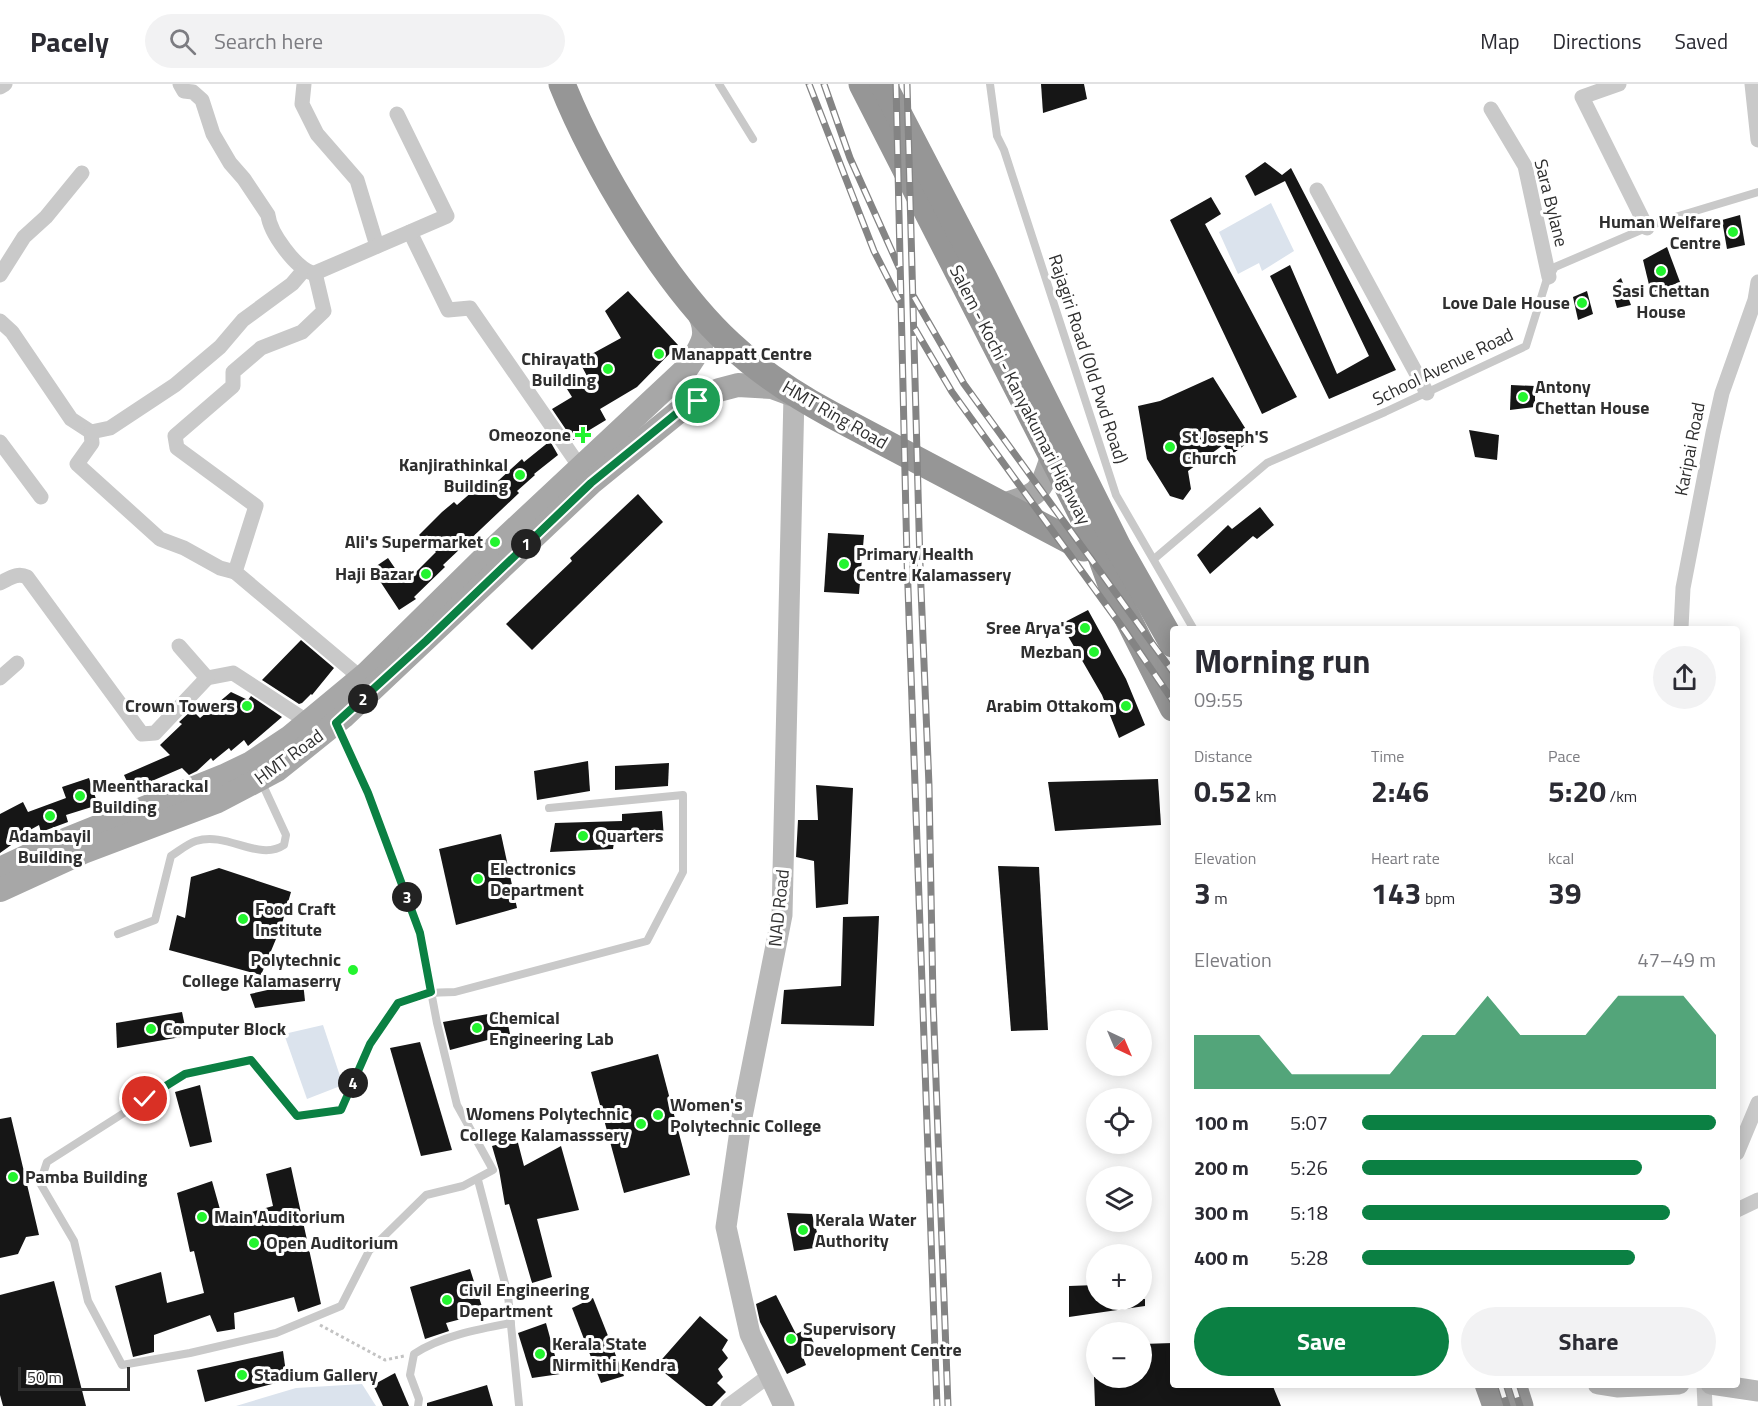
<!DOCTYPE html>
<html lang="en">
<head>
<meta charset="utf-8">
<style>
  body { margin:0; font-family:"Titillium Web",sans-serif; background:#f2f2f3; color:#2b2b33; height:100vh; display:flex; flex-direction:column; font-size:22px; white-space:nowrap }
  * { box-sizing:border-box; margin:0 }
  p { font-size:20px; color:#7c7c81 }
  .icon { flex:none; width:33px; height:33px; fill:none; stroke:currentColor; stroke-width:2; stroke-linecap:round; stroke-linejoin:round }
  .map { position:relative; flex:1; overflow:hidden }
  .side { position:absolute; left:1170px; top:542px; width:570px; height:762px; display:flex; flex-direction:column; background:#fff; border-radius:6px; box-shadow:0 3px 15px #0003 }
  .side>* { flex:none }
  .needle { width:39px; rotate:136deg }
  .fabs { position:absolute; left:1086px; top:926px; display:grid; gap:12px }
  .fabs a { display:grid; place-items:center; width:66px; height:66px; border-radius:50%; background:#fff; box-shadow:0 3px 15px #0003; font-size:30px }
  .scale { position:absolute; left:18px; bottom:15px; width:112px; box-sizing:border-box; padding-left:6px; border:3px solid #2f2f2f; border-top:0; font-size:16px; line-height:21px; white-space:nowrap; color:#2f2f2f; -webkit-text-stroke:4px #fff; paint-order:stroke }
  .pin { position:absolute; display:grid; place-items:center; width:51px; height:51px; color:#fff; margin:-26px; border:3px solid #fff; border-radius:50%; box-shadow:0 2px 6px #0007 }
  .km { position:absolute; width:30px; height:30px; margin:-15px; border-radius:50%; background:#222; color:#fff; font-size:16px; line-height:30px; text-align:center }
  .round { display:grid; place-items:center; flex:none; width:63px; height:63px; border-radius:32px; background:#f2f2f3 }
  .headline { display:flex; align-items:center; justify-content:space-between; height:102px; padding:0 24px }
  h1 { font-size:33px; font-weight:700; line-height:45px }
  .metrics { display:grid; grid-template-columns:repeat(3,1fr); gap:9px; height:102px; padding:6px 24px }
  .metrics div { display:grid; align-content:center }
  .metrics b { font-size:30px; font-weight:700 }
  .metrics small { font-size:16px; font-weight:400 }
  .metrics p { font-size:16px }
  .chart { height:168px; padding:12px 24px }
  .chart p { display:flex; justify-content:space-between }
  .chart svg { width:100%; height:108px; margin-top:6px; fill:#0b8043; opacity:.7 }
  .cta { display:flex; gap:12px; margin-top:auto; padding:12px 24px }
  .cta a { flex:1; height:69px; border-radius:36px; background:#0b8043; color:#fff; font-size:24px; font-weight:700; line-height:69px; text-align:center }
  .cta a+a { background:#f2f2f3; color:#2b2b33 }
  ul { padding:0 24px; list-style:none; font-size:20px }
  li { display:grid; grid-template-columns:96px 72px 1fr; align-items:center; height:45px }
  li i { height:15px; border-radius:8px; background:#0b8043 }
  header { display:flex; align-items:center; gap:36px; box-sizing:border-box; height:84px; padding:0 30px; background:#fff; border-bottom:2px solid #e1e1e2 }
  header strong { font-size:28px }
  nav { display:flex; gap:33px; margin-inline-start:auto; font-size:21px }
  .search { width:420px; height:54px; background:#f2f2f3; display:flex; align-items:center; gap:15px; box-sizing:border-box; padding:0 21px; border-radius:33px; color:#7c7c81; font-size:22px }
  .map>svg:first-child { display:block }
</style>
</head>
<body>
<header>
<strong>Pacely</strong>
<div class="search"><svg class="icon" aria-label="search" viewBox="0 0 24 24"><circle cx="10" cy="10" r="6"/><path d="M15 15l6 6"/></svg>Search here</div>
<nav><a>Map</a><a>Directions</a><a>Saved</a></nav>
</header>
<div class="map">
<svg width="1758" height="1322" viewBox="0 0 1758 1322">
  <rect width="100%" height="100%" fill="#fff"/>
  <!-- green -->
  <g fill="#dbe3ed">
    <polygon points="1271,119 1294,167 1262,187 1259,179 1238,190 1219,148"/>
    <polygon points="323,941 343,1001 307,1015 284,950"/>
    <polygon points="362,1300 376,1322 236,1322 296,1304"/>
  </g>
  <!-- building -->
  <g fill="#161616">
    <polygon points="1041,0 1084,0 1087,15 1043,29"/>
    <polygon points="1265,78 1282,91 1291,84 1396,286 1329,315 1270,192 1290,181 1337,290 1369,272 1285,97 1255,112 1245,92"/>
    <polygon points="1211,113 1221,130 1205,140 1297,313 1262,330 1170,136"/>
    <polygon points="1740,131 1745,161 1727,165 1722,136"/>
    <polygon points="1667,163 1680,198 1651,209 1643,176"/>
    <polygon points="1621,194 1631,221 1617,224 1611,202"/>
    <polygon points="628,207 678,261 637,303 600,325 606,336 573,356 552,325 572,313 567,305 587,292 579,277 621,254 605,227"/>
    <polygon points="1587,207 1593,230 1578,236 1573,213"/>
    <polygon points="1213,293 1247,347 1240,353 1246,360 1231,371 1223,361 1188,387 1191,405 1183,416 1170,412 1147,375 1138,322 1160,317"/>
    <polygon points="1511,301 1535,302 1535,323 1510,326"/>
    <polygon points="1469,346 1499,351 1497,376 1475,373"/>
    <polygon points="550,357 558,371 534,390 535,391 517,407 519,409 443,481 445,483 414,513 416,515 399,526 372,485 388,474 405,499 436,468 419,451 442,428 454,418 457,421 482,399 488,406 522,375 524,378"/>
    <polygon points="638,410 663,438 532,566 506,540 572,477 570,474"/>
    <polygon points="1260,423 1274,441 1257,455 1253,452 1210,490 1197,471 1228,441 1232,445"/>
    <polygon points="828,449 864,451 859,510 824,508"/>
    <polygon points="1088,526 1126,595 1145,641 1119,654 1102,611 1061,540"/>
    <polygon points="301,556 334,584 312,611 311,610 302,619 299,620 262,596"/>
    <polygon points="231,608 248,616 251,612 282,633 248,662 244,656 231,667 229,664 213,677 211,674 197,687 189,691 182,684 131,706 124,691 170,671 160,661 182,640 179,638 192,626 200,634"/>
    <polygon points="588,677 590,707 537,716 534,687"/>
    <polygon points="669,679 668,702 615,706 615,682"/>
    <polygon points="89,694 98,721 66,731 68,738 41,748 39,741 12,756 14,759 0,769 0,730 23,718 28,728 66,714 62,703"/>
    <polygon points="1158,695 1161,741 1055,747 1048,698"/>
    <polygon points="816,701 853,704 848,820 816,824 814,777 796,773 798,736 818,736"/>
    <polygon points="662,727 664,754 614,758 613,765 550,768 555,739 622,737 622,730"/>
    <polygon points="501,750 517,824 456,841 439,765"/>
    <polygon points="998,782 1039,783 1048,946 1011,947"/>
    <polygon points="219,784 291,808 281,843 261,891 169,866 177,831 185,834 191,793"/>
    <polygon points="879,832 874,942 781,940 784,906 841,902 843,833"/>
    <polygon points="303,898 305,917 255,924 250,910"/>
    <polygon points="505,927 510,950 450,966 443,938"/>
    <polygon points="182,928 187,952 117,964 116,939"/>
    <polygon points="420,958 452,1066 421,1072 390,964"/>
    <polygon points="658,970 690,1091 624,1109 591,988"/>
    <polygon points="200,1001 212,1058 190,1063 175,1008"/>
    <polygon points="11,1033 39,1151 26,1153 18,1170 0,1174 0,1035"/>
    <polygon points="517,1055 524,1082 561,1062 579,1126 537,1135 552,1193 532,1199 509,1120 505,1121 499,1086 492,1062"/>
    <polygon points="291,1083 321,1220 298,1228 294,1213 234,1229 235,1245 217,1248 210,1231 154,1251 154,1268 133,1273 115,1202 161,1188 167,1219 204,1209 194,1167 190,1168 177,1109 212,1097 223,1136 273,1122 266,1090"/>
    <polygon points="787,1129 812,1130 821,1163 794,1167"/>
    <polygon points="470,1185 484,1229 446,1239 449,1247 425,1255 410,1203"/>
    <polygon points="54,1197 86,1322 3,1322 0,1311 0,1211"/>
    <polygon points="1096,1201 1096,1215 1145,1215 1145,1222 1069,1233 1069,1202"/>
    <polygon points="776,1211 796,1250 807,1245 815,1261 801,1268 806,1281 787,1290 760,1238 756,1220"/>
    <polygon points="593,1214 624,1292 601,1299 572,1224"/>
    <polygon points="700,1232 728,1256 722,1266 728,1274 718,1285 723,1293 717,1299 726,1308 712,1322 706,1322 656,1282"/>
    <polygon points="546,1239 560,1290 532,1294 518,1249"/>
    <polygon points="1173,1259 1173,1300 1272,1300 1281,1322 1095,1322 1094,1293 1142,1293 1142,1260"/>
    <polygon points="283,1267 287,1296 205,1318 197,1286"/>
    <polygon points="395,1289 409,1322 383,1322 373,1301"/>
    <polygon points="487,1301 493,1322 427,1322 427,1319"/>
  </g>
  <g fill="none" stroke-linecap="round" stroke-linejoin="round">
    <!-- path -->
    <polyline stroke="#c3c3c3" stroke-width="3" stroke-dasharray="3 3" stroke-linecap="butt" points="320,1241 385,1276 404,1272"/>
    <!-- lane -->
    <g stroke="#c9c9c9" stroke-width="8">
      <polyline points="719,0 753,55"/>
      <polyline points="990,0 997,52 1004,66 1116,411 1193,544"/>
      <polyline points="1154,475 1267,379 1385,328 1526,262 1546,198 1555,183 1662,137 1758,108"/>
      <path d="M 338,642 L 368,709 L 420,849 L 437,939 L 457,1021 L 493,1086 L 463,1102 L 426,1111 L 369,1167 L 341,1222 L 276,1249 L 190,1269 L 122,1281 L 88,1217 L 74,1157 L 40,1099 L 47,1078 L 185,990 L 251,976 L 297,1032 L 341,1025 C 351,1005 383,927 400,918 C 417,909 436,908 455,908 L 647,857 L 683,788 L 683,711 L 549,724"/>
      <path d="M 118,850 L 155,836 L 171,772 C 179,767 187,760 196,757 C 227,747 259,778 284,761 L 286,751 L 261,697"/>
      <polyline points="478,1096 508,1211 519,1321"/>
      <path d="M 418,1322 L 419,1315 L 410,1291 L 414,1270 C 441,1252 479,1245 511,1239"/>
    </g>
    <!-- street -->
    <g stroke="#c9c9c9" stroke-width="15">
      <path d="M 180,0 L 184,7 L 193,8 L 202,16 L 213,50 L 230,79 L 244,95 L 268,131 C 270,149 295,183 312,189"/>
      <polyline points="304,0 302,20 317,50 357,96 377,162"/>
      <polyline points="1619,0 1582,13 1647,144"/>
      <polyline points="1752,0 1758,56"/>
      <polyline points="0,3 5,0"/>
      <polyline points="1491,25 1525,82 1549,193"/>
      <polyline points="1317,106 1427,309"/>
      <polyline points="410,148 448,226 470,224 580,383"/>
      <polyline points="0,191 24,153 46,133 82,89"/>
      <polyline points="0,237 12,248 71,335 91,348 92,359 77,380 160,455 184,464 220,484 235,488"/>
      <polyline points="91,348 110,344 175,301 220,263 243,236 292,200 304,186"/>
      <polyline points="0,358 41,413"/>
      <path d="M 0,499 C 9,495 17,488 27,493 L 142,650 L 155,649 L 207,594 L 233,589 L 308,638"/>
      <polyline points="1681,544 1683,504 1713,349 1722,309 1755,216 1758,198"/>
      <polyline points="179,562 207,594"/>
      <polyline points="0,594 17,579"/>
      <polyline points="361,594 235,488 256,422 177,364 175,352 233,302 233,288 261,264 302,248 324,227 315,189 447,132 397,30"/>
      <polyline points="1737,1069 1758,1019"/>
      <polyline points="1737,1126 1758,1116"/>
      <polyline points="1704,1300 1705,1322"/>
      <polyline points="728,1322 770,1291"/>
    </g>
    <!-- secondary -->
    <g stroke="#b9b9b9" stroke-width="21">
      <polyline points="1598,1300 1617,1303 1679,1300"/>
      <polyline points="1711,1300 1758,1307"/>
      <polyline points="784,1322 750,1250 726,1143 742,1033 782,831 794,311"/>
    </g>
    <!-- primary -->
    <g stroke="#a7a7a7" stroke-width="24">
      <path d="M 1002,421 C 1040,411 1040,409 1052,373"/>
      <path d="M 0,785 L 38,767 L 224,692 L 251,679 L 290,653 L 366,590 L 486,472 L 687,284 C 702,261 712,251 696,224"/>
      <polyline points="0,806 83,768 218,717 277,686 343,633 591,399 677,329 719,306 738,301 772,303 791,310"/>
    </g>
    <!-- highway -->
    <g stroke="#969696" stroke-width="27">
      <path d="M 562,0 C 595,82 665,200 730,260 C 761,289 795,311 832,331 L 1084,464 L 1096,459"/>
      <polyline points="862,0 1074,415 1096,459 1112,503 1173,624"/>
      <polyline points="883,0 984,194 1118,463 1173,560"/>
      <polyline points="1488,1300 1496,1322"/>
      <polyline points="1513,1300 1520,1322"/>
    </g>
    <!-- rail casing -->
    <g stroke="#848484" stroke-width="7">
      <g id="rail">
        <polyline points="809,0 874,167 899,216"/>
        <polyline points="824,0 850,74 899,183"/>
        <polyline points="896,0 907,476 937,1322"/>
        <polyline points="907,0 920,480 929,702 933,915 948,1322"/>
        <polyline points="914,213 964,300 1173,588"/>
        <polyline points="915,245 952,308 1125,547 1173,617"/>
        <polyline points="1500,1300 1507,1322"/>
        <polyline points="1513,1300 1520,1322"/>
      </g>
    </g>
    <!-- rail -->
    <use href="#rail" stroke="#fff" stroke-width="4.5" stroke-dasharray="14" stroke-linecap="butt"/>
  </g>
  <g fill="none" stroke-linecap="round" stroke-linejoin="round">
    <!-- route casing -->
    <g stroke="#fff" stroke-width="12">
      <polyline id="route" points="145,1015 185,990 251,976 297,1032 341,1026 370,960 398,919 431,908 420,849 368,709 336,639 426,557 591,399 677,329 698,317"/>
    </g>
    <!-- route -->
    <use href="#route" stroke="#0b8043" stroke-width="8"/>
  </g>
  <!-- markers -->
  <g fill="#23f42f" stroke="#fff" stroke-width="2">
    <circle cx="1733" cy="148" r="6"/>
    <circle cx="1661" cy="187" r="6"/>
    <circle cx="1582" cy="219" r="6"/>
    <circle cx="659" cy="270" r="6"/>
    <circle cx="608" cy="285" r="6"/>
    <circle cx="1523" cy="313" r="6"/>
    <path d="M580 342h6v6h6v6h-6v6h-6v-6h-6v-6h6z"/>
    <circle cx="1170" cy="363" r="6"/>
    <circle cx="520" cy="391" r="6"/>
    <circle cx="495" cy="458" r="6"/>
    <circle cx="844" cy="480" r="6"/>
    <circle cx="426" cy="490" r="6"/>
    <circle cx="1085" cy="544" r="6"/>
    <circle cx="1094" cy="568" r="6"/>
    <circle cx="247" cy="622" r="6"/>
    <circle cx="1126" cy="622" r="6"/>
    <circle cx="80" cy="712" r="6"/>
    <circle cx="50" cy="732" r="6"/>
    <circle cx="583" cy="752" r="6"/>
    <circle cx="478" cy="795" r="6"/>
    <circle cx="243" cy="835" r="6"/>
    <circle cx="353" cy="886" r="6"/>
    <circle cx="477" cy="944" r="6"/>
    <circle cx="151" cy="945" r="6"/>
    <circle cx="658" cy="1031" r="6"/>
    <circle cx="641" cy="1040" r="6"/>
    <circle cx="13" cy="1093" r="6"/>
    <circle cx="202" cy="1133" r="6"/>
    <circle cx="803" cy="1146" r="6"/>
    <circle cx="254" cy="1159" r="6"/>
    <circle cx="447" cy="1216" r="6"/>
    <circle cx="791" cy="1255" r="6"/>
    <circle cx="540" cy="1270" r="6"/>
    <circle cx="242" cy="1291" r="6"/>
  </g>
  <g text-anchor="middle" stroke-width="6" stroke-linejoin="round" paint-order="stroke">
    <!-- street labels -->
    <g font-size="18" fill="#2f2f2f" stroke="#fff">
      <text transform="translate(1551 119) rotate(76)" y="6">Sara Bylane</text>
      <text transform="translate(1088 275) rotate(72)" y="6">Rajagiri Road (Old Pwd Road)</text>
      <text transform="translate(1443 283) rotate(-26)" y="6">School Avenue Road</text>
      <text transform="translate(1020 311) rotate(63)" y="6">Salem - Kochi - Kanyakumari Highway</text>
      <text transform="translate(835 331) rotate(30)" y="6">HMT Ring Road</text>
      <text transform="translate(1690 365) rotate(-79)" y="6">Karipai Road</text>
      <text transform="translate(289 673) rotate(-36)" y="6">HMT Road</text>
      <text transform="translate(779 824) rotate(-84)" y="6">NAD Road</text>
    </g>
    <!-- poi labels -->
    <g font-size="18" font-weight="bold" fill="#2f2f2f" stroke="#fff" text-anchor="start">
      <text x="1721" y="144" text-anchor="end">Human Welfare<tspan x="1721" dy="21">Centre</tspan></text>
      <text x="1661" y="213" text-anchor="middle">Sasi Chettan<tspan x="1661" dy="21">House</tspan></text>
      <text x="1570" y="225" text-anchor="end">Love Dale House</text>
      <text x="671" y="276">Manappatt Centre</text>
      <text x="596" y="281" text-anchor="end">Chirayath<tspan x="596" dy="21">Building</tspan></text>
      <text x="1535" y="309">Antony<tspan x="1535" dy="21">Chettan House</tspan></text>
      <text x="571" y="357" text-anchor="end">Omeozone</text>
      <text x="1182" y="359">St Joseph'S<tspan x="1182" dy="21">Church</tspan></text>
      <text x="508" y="387" text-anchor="end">Kanjirathinkal<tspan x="508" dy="21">Building</tspan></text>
      <text x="483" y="464" text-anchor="end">Ali's Supermarket</text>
      <text x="856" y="476">Primary Health<tspan x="856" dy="21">Centre Kalamassery</tspan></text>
      <text x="414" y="496" text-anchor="end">Haji Bazar</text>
      <text x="1073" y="550" text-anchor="end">Sree Arya's</text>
      <text x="1082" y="574" text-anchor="end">Mezban</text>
      <text x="235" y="628" text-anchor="end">Crown Towers</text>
      <text x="1114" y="628" text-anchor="end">Arabim Ottakom</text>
      <text x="92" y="708">Meentharackal<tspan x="92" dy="21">Building</tspan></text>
      <text x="50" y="758" text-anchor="middle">Adambayil<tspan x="50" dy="21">Building</tspan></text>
      <text x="595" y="758">Quarters</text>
      <text x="490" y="791">Electronics<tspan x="490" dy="21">Department</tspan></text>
      <text x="255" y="831">Food Craft<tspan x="255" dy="21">Institute</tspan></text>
      <text x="341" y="882" text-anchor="end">Polytechnic<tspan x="341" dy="21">College Kalamaserry</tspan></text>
      <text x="489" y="940">Chemical<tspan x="489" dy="21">Engineering Lab</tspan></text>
      <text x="163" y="951">Computer Block</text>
      <text x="670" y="1027">Women's<tspan x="670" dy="21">Polytechnic College</tspan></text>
      <text x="629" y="1036" text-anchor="end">Womens Polytechnic<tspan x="629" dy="21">College Kalamasssery</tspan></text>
      <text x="25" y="1099">Pamba Building</text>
      <text x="214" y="1139">Main Auditorium</text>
      <text x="815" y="1142">Kerala Water<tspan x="815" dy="21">Authority</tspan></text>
      <text x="266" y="1165">Open Auditorium</text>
      <text x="459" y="1212">Civil Engineering<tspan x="459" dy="21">Department</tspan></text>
      <text x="803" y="1251">Supervisory<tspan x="803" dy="21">Development Centre</tspan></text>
      <text x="552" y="1266">Kerala State<tspan x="552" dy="21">Nirmithi Kendra</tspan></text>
      <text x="254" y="1297">Stadium Gallery</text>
    </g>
  </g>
</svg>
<div class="fabs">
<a><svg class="needle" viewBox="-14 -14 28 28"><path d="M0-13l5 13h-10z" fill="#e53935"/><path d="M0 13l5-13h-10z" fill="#7c7c81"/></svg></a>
<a><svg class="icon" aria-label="locate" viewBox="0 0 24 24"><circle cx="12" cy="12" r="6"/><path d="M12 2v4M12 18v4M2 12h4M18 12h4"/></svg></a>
<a><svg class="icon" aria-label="layers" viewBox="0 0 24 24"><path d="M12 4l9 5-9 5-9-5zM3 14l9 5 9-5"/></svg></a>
<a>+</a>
<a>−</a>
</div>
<div class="scale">50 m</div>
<div class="pin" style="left:698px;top:317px;background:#1e9e55"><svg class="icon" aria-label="arrive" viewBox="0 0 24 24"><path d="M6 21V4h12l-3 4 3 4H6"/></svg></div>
<div class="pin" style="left:145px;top:1015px;background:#d93025"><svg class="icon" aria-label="check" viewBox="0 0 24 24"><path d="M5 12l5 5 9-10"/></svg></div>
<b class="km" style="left:526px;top:460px">1</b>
<b class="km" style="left:363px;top:615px">2</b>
<b class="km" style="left:407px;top:813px">3</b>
<b class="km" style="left:353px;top:999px">4</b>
<section class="side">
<div class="headline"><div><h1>Morning run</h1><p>09:55</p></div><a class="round"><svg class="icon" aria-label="share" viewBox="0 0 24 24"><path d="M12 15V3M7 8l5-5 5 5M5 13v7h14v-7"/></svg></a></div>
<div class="metrics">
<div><p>Distance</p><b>0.52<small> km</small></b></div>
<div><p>Time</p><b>2:46</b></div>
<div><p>Pace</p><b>5:20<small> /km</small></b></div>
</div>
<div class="metrics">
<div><p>Elevation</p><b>3<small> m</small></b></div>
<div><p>Heart rate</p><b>143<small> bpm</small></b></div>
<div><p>kcal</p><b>39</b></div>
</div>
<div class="chart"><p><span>Elevation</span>47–49 m</p>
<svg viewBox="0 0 160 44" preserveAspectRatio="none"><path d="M0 44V22L10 22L20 22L30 38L40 38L50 38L60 38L70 22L80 22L90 6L100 22L110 22L120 22L130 6L140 6L150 6L160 22V44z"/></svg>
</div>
<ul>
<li><b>100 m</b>5:07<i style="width:100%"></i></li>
<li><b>200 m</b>5:26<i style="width:79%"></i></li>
<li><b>300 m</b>5:18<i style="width:87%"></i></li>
<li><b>400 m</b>5:28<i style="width:77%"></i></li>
</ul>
<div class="cta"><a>Save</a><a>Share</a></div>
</section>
</div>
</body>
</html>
